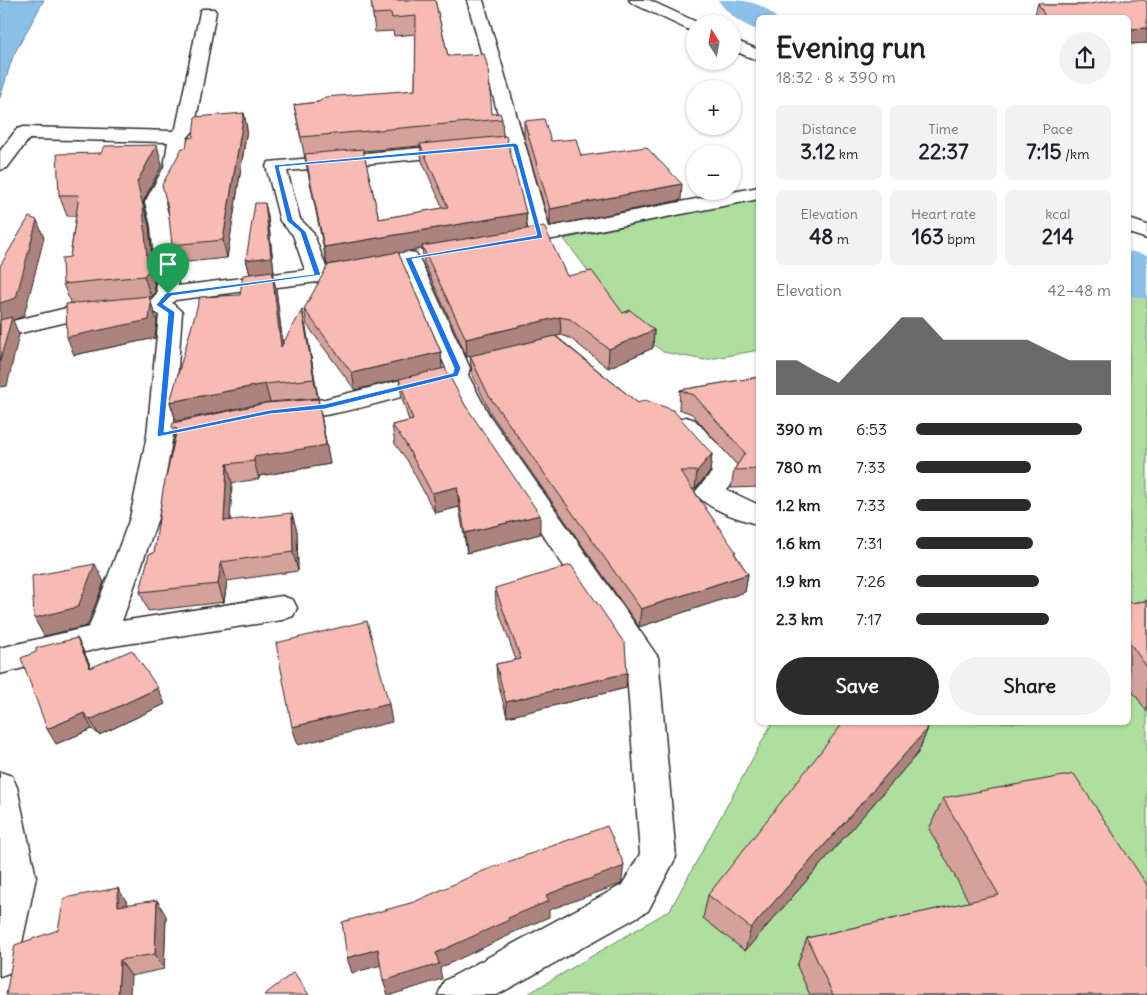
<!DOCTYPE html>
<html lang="en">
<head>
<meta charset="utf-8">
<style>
  body { margin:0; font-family:Delius,sans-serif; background:#f2f2f2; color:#202124; height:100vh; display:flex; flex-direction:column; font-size:19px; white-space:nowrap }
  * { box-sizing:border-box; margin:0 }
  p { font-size:16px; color:#757577 }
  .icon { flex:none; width:28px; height:28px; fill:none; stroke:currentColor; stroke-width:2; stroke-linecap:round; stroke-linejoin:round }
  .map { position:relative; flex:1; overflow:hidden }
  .sheet { position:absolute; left:756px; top:15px; width:375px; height:710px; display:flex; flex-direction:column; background:#fff; border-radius:8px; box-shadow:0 1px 4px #0004 }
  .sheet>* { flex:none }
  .needle { width:32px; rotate:349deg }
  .buttons { position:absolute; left:686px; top:15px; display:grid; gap:10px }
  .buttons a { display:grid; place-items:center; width:55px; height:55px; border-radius:50%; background:#fff; box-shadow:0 1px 4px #0004; font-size:25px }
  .pin { position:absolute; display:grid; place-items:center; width:42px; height:42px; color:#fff; margin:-51px -21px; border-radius:50% 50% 50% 0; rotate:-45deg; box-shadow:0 0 5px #0007 }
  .pin .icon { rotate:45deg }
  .round { display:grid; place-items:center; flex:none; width:52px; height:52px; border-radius:26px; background:#f2f2f2 }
  .summary { display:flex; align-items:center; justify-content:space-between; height:85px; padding:0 20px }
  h1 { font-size:28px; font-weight:700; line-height:38px }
  .stats { display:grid; grid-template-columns:repeat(3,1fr); gap:8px; height:85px; padding:5px 20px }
  .stats div { display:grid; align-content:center; border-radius:8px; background:#f2f2f2; text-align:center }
  .stats b { font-size:21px; font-weight:700 }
  .stats small { font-size:14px; font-weight:400 }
  .stats p { font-size:14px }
  .chart { height:140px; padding:10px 20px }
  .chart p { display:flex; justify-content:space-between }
  .chart svg { width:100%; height:90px; margin-top:5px; fill:#2b2b2b; opacity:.7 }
  .button { display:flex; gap:10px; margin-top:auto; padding:10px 20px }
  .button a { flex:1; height:58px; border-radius:30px; background:#2b2b2b; color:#fff; font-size:20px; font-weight:700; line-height:58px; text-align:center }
  .button a+a { background:#f2f2f2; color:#202124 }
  ul { padding:0 20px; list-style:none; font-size:16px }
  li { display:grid; grid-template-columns:80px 60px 1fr; align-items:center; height:38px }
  li i { height:12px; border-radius:6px; background:#2b2b2b }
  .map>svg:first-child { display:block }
</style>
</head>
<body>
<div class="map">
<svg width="1147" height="995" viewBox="0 0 1147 995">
  <rect width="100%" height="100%" fill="#fff"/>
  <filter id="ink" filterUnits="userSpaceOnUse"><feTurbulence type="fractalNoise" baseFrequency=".02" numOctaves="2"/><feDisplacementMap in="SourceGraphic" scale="10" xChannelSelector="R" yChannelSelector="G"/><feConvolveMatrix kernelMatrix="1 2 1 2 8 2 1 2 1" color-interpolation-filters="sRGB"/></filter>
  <g filter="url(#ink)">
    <!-- green -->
    <g fill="#aedf9f" stroke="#6c8565">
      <polygon points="759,198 759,350 704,360 663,352 629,325 564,239"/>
      <polygon points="1129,278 1147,298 1147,995 526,995 670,910 772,723 1129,722"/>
    </g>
    <!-- water -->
    <polygon fill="#8ac0e8" stroke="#64849c" points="0,0 44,0 13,56 0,98"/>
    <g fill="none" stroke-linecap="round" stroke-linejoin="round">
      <!-- river -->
      <g fill="#8ac0e8" fill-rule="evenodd">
        <path d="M 718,0 C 743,0 760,0 776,18 L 759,18 L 759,30 C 742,26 728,14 718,0 Z"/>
        <polygon points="1129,251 1147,255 1147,299 1129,295"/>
      </g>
      <!-- street casing -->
      <g stroke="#2b2b2b" stroke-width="3">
        <g id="street">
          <polygon points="467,0 483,0 549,227 759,187 759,199 512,247 505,245 501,241 505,237 529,231 508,151 287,171 300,219 313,232 326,267 359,260 367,262 370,267 367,272 318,282 175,300 172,303 182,312 173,435 158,518 122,621 282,596 293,600 297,608 293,616 282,620 101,648 0,674 0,648 89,627 130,518 147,435 159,315 155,312 79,319 0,338 0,324 79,305 152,299 157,293 151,226 145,202 164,167 168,142 29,139 7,168 0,170 0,151 17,129 24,127 173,131 176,128 200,12 202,9 214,9 216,12 194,130 187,138 184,167 165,202 171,226 178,286 305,270 293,235 280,221 266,166 269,162 505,140"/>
          <path d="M 408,252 L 416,253 L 419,258 L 470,368 L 468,375 L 489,415 L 658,657 L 676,857 L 648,911 L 497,995 L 438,995 L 444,981 L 622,885 L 640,854 L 626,659 L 468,423 L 447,382 L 446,384 C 407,395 310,426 275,417 L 271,411 L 275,405 L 325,399 L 437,371 L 444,373 L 446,368 L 397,258 L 400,253 Z"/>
          <path d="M 686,417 L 695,420 L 738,466 L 741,473 L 727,490 L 759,505 L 759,525 C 740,519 705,509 695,492 L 712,472 L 673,426 L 677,420 Z"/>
          <polygon points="0,772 12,776 17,787 36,877 19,957 14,971 0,976"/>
        </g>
      </g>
      <!-- primary casing -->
      <g stroke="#2b2b2b" stroke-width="3">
        <g id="primary">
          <polygon points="629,0 649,0 701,24 695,24 695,32 689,30 632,3"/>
          <polygon points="732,39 759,50 759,61 732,50"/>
          <polygon points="1129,219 1147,225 1147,239 1129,233"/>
        </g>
      </g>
      <!-- street -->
      <use href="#street" fill="#fff" fill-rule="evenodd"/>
      <!-- primary -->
      <use href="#primary" fill="#fff" fill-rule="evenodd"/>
    </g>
    <!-- wall -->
    <g fill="#d4a19b" stroke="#2b2b2b" fill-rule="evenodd">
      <path d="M 371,0 L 435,0 L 448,56 L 492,114 L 502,119 L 503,137 L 526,213 L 527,229 L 567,276 L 623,313 L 654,330 L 653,348 L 608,368 L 570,338 L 561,335 L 556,336 L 638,403 L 712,454 L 710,472 L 695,489 L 693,489 L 748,574 L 745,592 L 639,627 L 491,414 L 472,374 L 470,356 L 467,357 L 424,263 L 422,249 L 398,253 L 441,352 L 442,369 L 465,405 L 540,534 L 467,553 L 459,507 L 435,513 L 407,460 L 395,444 L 392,425 L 409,421 L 402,398 L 399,379 L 355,390 L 307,325 L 304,309 L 360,259 L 327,265 L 294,105 L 415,90 L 416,34 L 394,36 L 393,31 L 375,32 ZM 420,146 L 422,161 L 443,208 L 379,219 L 363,151 Z"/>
      <polygon points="1147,2 1147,43 1129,44 1129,18 1034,18 1038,3 1043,5 1084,5"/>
      <polygon points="244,113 247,129 227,258 177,263 172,245 186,148 193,137"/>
      <polygon points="524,121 551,141 581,156 681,200 550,226 524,137"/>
      <polygon points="162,165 143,202 149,226 155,293 151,297 149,297 157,321 155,338 74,355 71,304 63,284 70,257 76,216 67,216 59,195"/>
      <polygon points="265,203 268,217 274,272 272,272 276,289 283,344 306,328 318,398 270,402 176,421 170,402 240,295 250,274 246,260"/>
      <polygon points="759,377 759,487 731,488 734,470 737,465 692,414 679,409 680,390"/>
      <polygon points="318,399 330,464 259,476 259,479 232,483 230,520 297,531 298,571 227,581 224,602 148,611 140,592 154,553 175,436 172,427"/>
      <polygon points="495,588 627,673 626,688 507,717 497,679 496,664 516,660 496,604"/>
      <polygon points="1147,601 1147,712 1129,686 1129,603"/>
      <polygon points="77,638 91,667 165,704 99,735 92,729 56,744 36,652"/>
      <polygon points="928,728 918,753 745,951 703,918 708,895"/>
      <polygon points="943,798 1147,995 810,995 797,966 807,938 969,902 929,829"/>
      <polygon points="128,904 166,916 164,969 131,976 58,930"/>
    </g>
    <!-- shaded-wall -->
    <g fill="#ad837e" stroke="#2b2b2b">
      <polygon points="1147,28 1147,43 1129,44 1129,29"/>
      <polygon points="244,113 247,129 227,258 223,240"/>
      <polygon points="157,145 162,165 143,202 149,226 155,293 151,297 144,276 137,182"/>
      <polygon points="682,184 681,200 550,226 550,209"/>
      <polygon points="265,203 268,217 274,272 272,272 276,289 285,365 250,275 246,260"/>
      <polygon points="526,213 527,230 422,246 422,249 327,265 324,247"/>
      <polygon points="37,220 44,238 24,316 13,320 19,335 7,386 0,387 0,303"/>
      <polygon points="149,296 157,321 155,338 74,355 67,337"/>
      <polygon points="302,310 306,328 318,398 314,379"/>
      <polygon points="560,317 561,335 467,357 466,339"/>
      <polygon points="654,330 653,348 608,368 609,349"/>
      <polygon points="441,352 442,369 355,390 352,373"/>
      <polygon points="265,384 270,402 176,421 170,402"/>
      <polygon points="318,399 330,464 259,476 259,479 254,461 254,457"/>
      <polygon points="712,454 710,472 695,489 697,471"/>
      <polygon points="227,464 232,483 229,540 224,521"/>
      <polygon points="457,487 459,507 435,513 432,493"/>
      <polygon points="292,513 297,531 298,571 293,552"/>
      <polygon points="540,515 540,534 467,553 465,533"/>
      <polygon points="221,562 227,581 224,602 218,584"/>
      <polygon points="95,564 104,582 87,626 44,636 34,618"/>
      <polygon points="748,574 745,592 639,627 641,609"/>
      <polygon points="77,638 85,654 98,684 90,668"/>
      <polygon points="627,673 626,688 507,717 506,702"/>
      <polygon points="158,688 165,704 99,735 90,720"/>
      <polygon points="389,704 392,722 298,745 292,727"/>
      <polygon points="84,713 92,729 56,744 47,729"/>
      <polygon points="928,728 918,753 745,951 751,928"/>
      <polygon points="624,864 622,880 621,884 549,910 549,917 510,934 510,935 440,968 442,979 391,995 388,995 383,981 436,953 508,918 546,895"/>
      <polygon points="118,888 128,904 128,922 118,906"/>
      <polygon points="157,900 166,916 164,969 155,954"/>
      <polygon points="378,949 382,965 352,973 347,958"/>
      <polygon points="120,960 131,976 130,995 118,995"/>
    </g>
    <!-- building -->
    <g fill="#f7bbb4" stroke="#2b2b2b">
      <polygon points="371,0 435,0 448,56 484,54 488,68 492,114 500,113 502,119 301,137 294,105 319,102 325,97 415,90 416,16 392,18 391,13 373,14"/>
      <polygon points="1114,0 1144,0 1147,2 1147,28 1129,29 1129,18 1046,18 1038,3 1042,3 1043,5 1084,5"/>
      <polygon points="244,113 223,240 172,245 168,208 162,185 182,148 186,148 188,138 193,137 195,117"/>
      <polygon points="544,119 551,141 576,139 581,156 646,147 682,184 550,209 524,121"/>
      <polygon points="506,136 526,213 324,247 305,154 363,149 379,219 448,207 420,144"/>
      <polygon points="157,145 137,182 143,206 148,271 144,276 63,284 62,258 70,257 79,195 59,195 57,154 101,153 105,146"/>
      <polygon points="255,203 265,203 271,257 246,260"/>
      <polygon points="29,217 37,220 16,298 0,303 0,266"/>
      <polygon points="544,226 567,276 592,271 623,313 630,310 654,330 609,349 570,319 560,317 466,339 422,246"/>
      <polygon points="398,252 441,352 352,373 304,309 328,265"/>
      <polygon points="272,271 281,347 302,310 314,379 265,384 170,402 200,297 240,295 243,275"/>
      <polygon points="149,296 151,303 149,320 67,337 66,304"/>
      <polygon points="12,317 0,361 0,320"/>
      <polygon points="555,336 638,403 645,400 673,410 712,454 697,471 680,471 736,552 734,553 748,574 641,609 489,396 470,356"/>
      <polygon points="445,368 465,405 540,515 465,533 457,487 432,493 404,441 392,425 413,420 399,379"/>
      <polygon points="759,377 759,469 734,470 745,453 694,395 680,390"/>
      <polygon points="318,399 326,445 254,457 254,461 227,464 224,521 292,513 293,552 221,562 218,584 140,592 149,554 154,553 163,490 177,429 172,427 173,423 266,403"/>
      <polygon points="95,564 78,607 34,618 32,576"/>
      <polygon points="571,565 625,644 627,673 506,702 496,664 521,659 495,588"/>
      <polygon points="1147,601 1147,667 1129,642 1129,603"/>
      <polygon points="367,621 389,704 292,727 276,643"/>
      <polygon points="77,638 90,668 132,650 158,688 90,720 84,713 47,729 21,658 36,652 36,648"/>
      <polygon points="844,722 918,722 928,728 751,928 708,895"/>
      <polygon points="1074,774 1147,885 1147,995 833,995 807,938 999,895 943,798"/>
      <polygon points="607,826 624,864 622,867 546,895 549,901 508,918 509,920 436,953 439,964 383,981 378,949 347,958 342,922 414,902 483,871"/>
      <polygon points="118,888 118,906 157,900 155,954 120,960 118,995 6,995 15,945 58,930 64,898"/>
      <polygon points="294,972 309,995 264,995"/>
    </g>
  </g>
  <!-- route -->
  <path fill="#1a73e8" stroke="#fff" fill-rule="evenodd" d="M 515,143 L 518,145 L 543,238 L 412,259 L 461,368 L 458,376 L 325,409 L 270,414 L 157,437 L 168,313 L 156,305 L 166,293 L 314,274 L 300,232 L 287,221 L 274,165 ZM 513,147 L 537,235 L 405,258 L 454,368 L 453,373 L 325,404 L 270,410 L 164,432 L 175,312 L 163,304 L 171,296 L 321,275 L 306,232 L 293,220 L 279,167 Z"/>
</svg>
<div class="buttons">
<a><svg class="needle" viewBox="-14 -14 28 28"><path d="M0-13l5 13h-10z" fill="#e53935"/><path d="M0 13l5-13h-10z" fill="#757577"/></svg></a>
<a>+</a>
<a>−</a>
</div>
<div class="pin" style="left:168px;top:294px;background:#1e9e55"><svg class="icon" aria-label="arrive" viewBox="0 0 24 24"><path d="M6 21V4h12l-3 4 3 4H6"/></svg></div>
<section class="sheet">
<div class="summary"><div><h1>Evening run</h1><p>18:32 · 8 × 390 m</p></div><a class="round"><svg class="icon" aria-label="share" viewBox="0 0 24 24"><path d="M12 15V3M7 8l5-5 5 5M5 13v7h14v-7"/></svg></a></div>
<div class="stats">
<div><p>Distance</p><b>3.12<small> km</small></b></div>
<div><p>Time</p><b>22:37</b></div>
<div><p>Pace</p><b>7:15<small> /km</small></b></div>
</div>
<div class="stats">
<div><p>Elevation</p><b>48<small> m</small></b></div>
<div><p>Heart rate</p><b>163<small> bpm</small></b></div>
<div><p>kcal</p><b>214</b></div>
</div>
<div class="chart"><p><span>Elevation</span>42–48 m</p>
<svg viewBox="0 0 160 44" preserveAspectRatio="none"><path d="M0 44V27L10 27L20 33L30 38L40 27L50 17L60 6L70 6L80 17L90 17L100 17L110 17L120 17L130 22L140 27L150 27L160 27V44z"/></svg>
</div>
<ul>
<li><b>390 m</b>6:53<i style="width:85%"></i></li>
<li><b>780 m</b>7:33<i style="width:59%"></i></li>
<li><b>1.2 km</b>7:33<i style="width:59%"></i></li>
<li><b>1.6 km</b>7:31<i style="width:60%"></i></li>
<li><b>1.9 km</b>7:26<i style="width:63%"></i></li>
<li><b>2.3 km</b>7:17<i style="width:68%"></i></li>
</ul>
<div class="button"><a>Save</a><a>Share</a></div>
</section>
</div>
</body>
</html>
